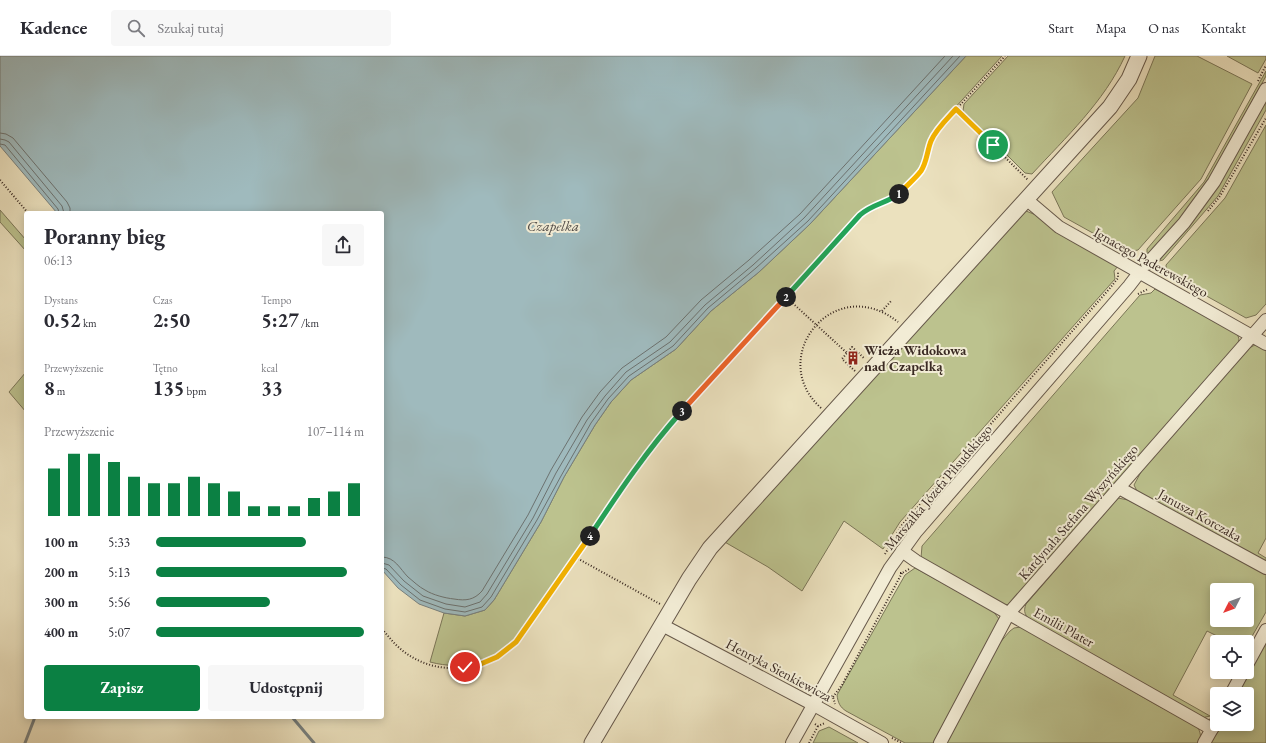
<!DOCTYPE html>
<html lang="pl">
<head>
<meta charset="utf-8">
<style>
  body { margin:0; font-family:"EB Garamond",serif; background:#f7f7f7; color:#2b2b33; height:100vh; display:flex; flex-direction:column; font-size:15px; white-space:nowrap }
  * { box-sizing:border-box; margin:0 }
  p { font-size:13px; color:#7c7c81 }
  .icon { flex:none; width:22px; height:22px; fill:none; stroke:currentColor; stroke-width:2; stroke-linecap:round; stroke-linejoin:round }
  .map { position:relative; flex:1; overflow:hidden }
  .sheet { position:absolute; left:24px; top:155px; width:360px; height:508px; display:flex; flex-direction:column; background:#fff; border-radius:4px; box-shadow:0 2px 10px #0003 }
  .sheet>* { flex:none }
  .needle { width:26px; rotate:228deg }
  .buttons { position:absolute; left:1210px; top:527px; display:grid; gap:8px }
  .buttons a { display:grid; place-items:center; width:44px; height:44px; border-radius:4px; background:#fff; box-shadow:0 2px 10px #0003; font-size:20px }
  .pin { position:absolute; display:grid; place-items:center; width:34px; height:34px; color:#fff; margin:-17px; border:2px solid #fff; border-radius:50%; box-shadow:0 1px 4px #0007 }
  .km { position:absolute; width:20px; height:20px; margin:-10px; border-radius:50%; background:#222; color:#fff; font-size:11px; line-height:20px; text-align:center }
  .round { display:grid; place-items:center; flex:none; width:42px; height:42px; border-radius:4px; background:#f7f7f7 }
  .headline { display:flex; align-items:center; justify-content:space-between; height:68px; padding:0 20px }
  h1 { font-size:22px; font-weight:700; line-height:30px }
  .metrics { display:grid; grid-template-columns:repeat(3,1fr); gap:6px; height:68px; padding:4px 20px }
  .metrics div { display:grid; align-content:center }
  .metrics b { font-size:20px; font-weight:700 }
  .metrics small { font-size:11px; font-weight:400 }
  .metrics p { font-size:11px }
  .chart { height:112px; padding:8px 20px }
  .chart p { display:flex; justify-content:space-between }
  .chart svg { width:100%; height:72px; margin-top:4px; stroke:#0b8043; stroke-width:6 }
  .cta { display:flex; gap:8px; margin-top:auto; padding:8px 20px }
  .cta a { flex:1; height:46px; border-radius:4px; background:#0b8043; color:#fff; font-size:16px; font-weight:700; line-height:46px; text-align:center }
  .cta a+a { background:#f7f7f7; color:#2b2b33 }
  ul { padding:0 20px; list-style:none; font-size:13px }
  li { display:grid; grid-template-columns:64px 48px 1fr; align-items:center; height:30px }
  li i { height:10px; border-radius:5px; background:#0b8043 }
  header { display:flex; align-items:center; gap:24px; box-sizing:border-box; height:56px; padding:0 20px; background:#fff; border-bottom:1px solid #e1e1e2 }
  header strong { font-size:19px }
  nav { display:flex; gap:22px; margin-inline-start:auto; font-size:14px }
  .search { width:280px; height:36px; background:#f7f7f7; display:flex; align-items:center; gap:10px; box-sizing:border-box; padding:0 14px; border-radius:4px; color:#7c7c81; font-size:15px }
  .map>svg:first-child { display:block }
</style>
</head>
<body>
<header>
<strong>Kadence</strong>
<div class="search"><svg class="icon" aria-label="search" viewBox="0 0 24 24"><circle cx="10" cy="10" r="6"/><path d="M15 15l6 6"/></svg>Szukaj tutaj</div>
<nav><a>Start</a><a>Mapa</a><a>O nas</a><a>Kontakt</a></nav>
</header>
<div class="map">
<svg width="1266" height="687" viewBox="0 0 1266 687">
  <rect width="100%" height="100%" fill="#ebe1be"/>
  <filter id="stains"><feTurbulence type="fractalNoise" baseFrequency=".005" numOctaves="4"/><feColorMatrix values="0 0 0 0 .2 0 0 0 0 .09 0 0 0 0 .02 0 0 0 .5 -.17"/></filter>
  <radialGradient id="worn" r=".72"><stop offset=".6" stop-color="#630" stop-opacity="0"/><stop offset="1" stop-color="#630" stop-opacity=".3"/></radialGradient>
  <!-- green -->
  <g fill="#bcc28e" stroke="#7b7658" fill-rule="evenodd">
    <path d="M 966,0 L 1002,0 L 933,76 L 927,89 L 923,106 L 920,112 L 894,139 L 871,148 L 855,161 L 661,375 L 640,401 L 517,582 C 492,606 464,615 430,606 L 444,557 L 465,560 L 485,554 L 494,544 L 541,466 L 564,421 L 595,369 L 611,346 L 631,324 L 676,293 L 711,255 L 759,216 L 810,168 Z"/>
    <path d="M 1008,0 L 1125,0 C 1104,46 1066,81 1032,118 L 1025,117 L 963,55 L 964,48 Z"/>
    <polygon points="1155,0 1197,0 1252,28 1201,123 1138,194 1127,196 1064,161 1052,136 1138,42"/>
    <polygon points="1227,0 1266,0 1266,3 1258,17"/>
    <polygon points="1266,15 1266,20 1208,125 1194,148 1150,200 1147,197 1147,193 1204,126"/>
    <polygon points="1266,42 1266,54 1218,140 1163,204 1159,205 1202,152"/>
    <polygon points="1266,69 1266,248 1256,259 1246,262 1167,218 1166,209 1225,142"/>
    <polygon points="0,154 26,184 26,195 0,166"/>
    <polygon points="1026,155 1036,159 1066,182 1118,210 1114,215 1115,223 900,466 883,493 844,465 802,535 768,511 723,485 1019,157"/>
    <polygon points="1155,233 1237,277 1239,283 1237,291 1013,548 1004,549 921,502 922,490 1140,239 1151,237"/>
    <polygon points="1255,289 1266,293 1266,482 1258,497 1266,502 1266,507 1138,437 1134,429 1142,414 1247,293"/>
    <polygon points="26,316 26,356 9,336"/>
    <path d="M 1118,442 L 1128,444 L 1266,518 L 1266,556 L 1247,589 L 1247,586 L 1229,586 L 1207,575 L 1173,639 L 1210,660 L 1202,662 L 1031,565 C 1025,559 1023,556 1026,548 ZM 1217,534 L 1247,534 L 1247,564 L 1217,564 Z"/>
    <path d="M 915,512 L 993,555 L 999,563 L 998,568 L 933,687 L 905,687 L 846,655 C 840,651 838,647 837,639 L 905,519 Z"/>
    <path d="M 1021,571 L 1155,648 L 1197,670 C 1200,675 1202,681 1199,687 L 944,687 L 997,590 L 1010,575 L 1014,572 Z"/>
    <polygon points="1266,585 1266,687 1210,687 1220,668 1247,668 1247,638 1237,638"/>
    <polygon points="829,671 858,687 813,687 819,675"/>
  </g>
  <!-- water -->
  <polygon fill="#9fbabd" stroke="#77807f" points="0,0 966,0 810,168 759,216 711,255 676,293 631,324 611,346 595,369 564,421 541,466 494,544 485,554 465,560 444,557 419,548 398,532 382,514 382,157 57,157 0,90"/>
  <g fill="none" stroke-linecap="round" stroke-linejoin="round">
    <!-- shore -->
    <g stroke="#6c7270" stroke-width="1">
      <polyline points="0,77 6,78 13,82 67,146 70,152 70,157"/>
      <polyline points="0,83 5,84 9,86 62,150 64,157"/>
      <polyline points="0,88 5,89 58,153 59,157"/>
      <path d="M 382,501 C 395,501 400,513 408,521 C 413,525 419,531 425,534 C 433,539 445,542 454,543 C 466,545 474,544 482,535 L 528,459 L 551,414 L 582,361 L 600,336 L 622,312 L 666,281 L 701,244 L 749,204 L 800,158 L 945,0"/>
      <polyline points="382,507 389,509 404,525 423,540 446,548 465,551 480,546 487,538 533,462 556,417 587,364 605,340 626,316 670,286 705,249 753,209 804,162 953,0"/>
      <polyline points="382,512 386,513 401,529 420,544 445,553 465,556 482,551 491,541 537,464 561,420 591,367 608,343 629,320 673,290 708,252 756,212 808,165 960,0"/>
    </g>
    <!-- stream -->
    <g stroke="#77807f" stroke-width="3">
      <polyline points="292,661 314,687"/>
      <polyline points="25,687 35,661"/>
    </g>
    <!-- minor casing -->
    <g stroke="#66584a" stroke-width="14">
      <g id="minor">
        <polyline points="1026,143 1059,171 1266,288"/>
        <polyline points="1147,208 1184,167 1214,126 1266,33"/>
        <polyline points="1119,432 1266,512"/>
        <polyline points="902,495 916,505 1212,673"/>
        <polyline points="662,569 814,649 882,687"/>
        <polyline points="1247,609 1266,574"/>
        <polyline points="1231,638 1243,616"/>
        <polyline points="792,687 890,512 916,476 1129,230 1139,217"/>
        <polyline points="940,687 1009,557 1266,264"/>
        <polyline points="1204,687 1217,664"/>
      </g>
    </g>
    <!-- tertiary casing -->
    <g stroke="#66584a" stroke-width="17">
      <polyline id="tertiary" points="592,687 689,523 710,492 1110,51 1129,23 1139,0"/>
    </g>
    <!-- path -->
    <g stroke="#3a2a23" stroke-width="2" stroke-dasharray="1 2" stroke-linecap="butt">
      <polyline points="1258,25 1266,9"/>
      <polyline points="956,53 1028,124"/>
      <polyline points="0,124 28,157"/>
      <polyline points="1208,155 1220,140 1266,62"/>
      <polyline points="1138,238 1148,233"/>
      <polyline points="786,241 847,297"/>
      <polyline points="882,255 892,244"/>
      <polyline points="855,315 842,303 852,291 865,303"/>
      <path d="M 821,352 C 765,302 834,215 898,266"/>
      <polyline points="885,498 902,469 1110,232 1118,222 1118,216"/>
      <polyline points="575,501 660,548"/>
      <polyline points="900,517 902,517 909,513"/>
      <path d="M 382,573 C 389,581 395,589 403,595 C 442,625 493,613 523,578 L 625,427 L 659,382 L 860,159 L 867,153 L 890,144 L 898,139 L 920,115 L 927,102 L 930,86 L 939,72 L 1005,0"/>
      <polyline points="831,640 833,641 835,648"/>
      <polyline points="833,641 842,629 902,517"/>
      <polyline points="815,668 818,670 825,667"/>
      <polyline points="892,682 902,687"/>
      <polyline points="809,687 818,670"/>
    </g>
    <!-- minor -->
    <use href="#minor" stroke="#f2ecd5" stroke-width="12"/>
    <!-- tertiary -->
    <use href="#tertiary" stroke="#f2ecd5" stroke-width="15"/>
  </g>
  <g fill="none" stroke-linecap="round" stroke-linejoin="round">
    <!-- split-1 casing -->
    <g stroke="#fff" stroke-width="8">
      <path id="split-1" d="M 899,138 C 906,130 915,123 921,115 C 927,106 927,95 931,85 C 936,73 947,63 956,53 L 993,89"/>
    </g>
    <!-- split-2 casing -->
    <g stroke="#fff" stroke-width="8">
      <path id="split-2" d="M 786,241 L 860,159 C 872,148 887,147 899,138"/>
    </g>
    <!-- split-3 casing -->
    <g stroke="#fff" stroke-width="8">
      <polyline id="split-3" points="682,355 786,241"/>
    </g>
    <!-- split-4 casing -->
    <g stroke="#fff" stroke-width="8">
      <path id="split-4" d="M 590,480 C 619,436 647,394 682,355"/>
    </g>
    <!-- split-5 casing -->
    <g stroke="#fff" stroke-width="8">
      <polyline id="split-5" points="465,611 476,610 497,601 516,586 590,480"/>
    </g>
    <!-- split-1 -->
    <use href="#split-1" stroke="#f5b400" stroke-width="5"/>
    <!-- split-2 -->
    <use href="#split-2" stroke="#22a559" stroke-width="5"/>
    <!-- split-3 -->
    <use href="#split-3" stroke="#f0652b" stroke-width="5"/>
    <!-- split-4 -->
    <use href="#split-4" stroke="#22a559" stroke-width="5"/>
    <!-- split-5 -->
    <use href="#split-5" stroke="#f5b400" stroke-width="5"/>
  </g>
  <!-- icons -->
  <defs>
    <g id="building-bare" transform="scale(1.08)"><path d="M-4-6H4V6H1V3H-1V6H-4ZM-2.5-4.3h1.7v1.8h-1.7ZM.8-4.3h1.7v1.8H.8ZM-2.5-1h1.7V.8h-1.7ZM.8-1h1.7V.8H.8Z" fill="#8f2418" stroke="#f2ecd5" stroke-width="2.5" paint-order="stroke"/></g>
  </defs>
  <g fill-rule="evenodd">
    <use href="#building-bare" x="853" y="302"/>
  </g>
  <g text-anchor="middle" stroke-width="4" stroke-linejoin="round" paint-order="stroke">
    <!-- street labels -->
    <g font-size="14" fill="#3a2a23" stroke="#f2ecd5">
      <text transform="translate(1151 206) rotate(29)" y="5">Ignacego Paderewskiego</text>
      <text transform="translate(938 431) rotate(-50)" y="5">Marszałka Józefa Piłsudskiego</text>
      <text transform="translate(1078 456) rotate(-49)" y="5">Kardynała Stefana Wyszyńskiego</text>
      <text transform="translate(1200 459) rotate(29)" y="5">Janusza Korczaka</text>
      <text transform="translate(1064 571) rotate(29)" y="5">Emilii Plater</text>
      <text transform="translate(779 614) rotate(28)" y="5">Henryka Sienkiewicza</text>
    </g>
    <!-- poi labels -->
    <g font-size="14" font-weight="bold" fill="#3a2a23" stroke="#f2ecd5" text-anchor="start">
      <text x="864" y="299">Wieża Widokowa<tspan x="864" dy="16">nad Czapelką</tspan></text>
    </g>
    <!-- water labels -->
    <g font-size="15" font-style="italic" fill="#534e4a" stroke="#f2ecd5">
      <text x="553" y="175">Czapelka</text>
    </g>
  </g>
  <rect width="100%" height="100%" filter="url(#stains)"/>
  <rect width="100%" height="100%" fill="url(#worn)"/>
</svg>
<div class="buttons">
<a><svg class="needle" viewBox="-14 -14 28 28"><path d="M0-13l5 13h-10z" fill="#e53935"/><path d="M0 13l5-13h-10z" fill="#7c7c81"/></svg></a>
<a><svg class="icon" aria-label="locate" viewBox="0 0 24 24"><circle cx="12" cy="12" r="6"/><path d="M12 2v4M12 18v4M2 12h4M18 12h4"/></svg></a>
<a><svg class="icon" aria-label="layers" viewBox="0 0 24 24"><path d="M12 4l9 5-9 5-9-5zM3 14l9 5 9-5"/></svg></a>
</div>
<div class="pin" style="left:993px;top:89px;background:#1e9e55"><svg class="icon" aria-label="arrive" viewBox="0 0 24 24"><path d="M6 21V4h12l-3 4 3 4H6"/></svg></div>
<div class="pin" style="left:465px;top:611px;background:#d93025"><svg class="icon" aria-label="check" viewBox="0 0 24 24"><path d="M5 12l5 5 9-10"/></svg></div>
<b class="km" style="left:899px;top:138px">1</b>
<b class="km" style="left:786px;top:241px">2</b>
<b class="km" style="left:682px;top:355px">3</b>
<b class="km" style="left:590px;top:480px">4</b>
<section class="sheet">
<div class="headline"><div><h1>Poranny bieg</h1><p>06:13</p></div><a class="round"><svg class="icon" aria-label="share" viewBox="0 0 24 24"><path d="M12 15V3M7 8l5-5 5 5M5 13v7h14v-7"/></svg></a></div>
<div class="metrics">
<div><p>Dystans</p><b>0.52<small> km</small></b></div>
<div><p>Czas</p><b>2:50</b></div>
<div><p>Tempo</p><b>5:27<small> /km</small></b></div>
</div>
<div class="metrics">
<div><p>Przewyższenie</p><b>8<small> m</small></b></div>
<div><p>Tętno</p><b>135<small> bpm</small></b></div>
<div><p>kcal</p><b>33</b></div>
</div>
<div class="chart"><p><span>Przewyższenie</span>107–114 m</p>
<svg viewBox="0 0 160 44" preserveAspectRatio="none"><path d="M5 44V15M15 44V6M25 44V6M35 44V11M45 44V20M55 44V24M65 44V24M75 44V20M85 44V24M95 44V29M105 44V38M115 44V38M125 44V38M135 44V33M145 44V29M155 44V24"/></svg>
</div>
<ul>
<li><b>100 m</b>5:33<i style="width:72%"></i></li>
<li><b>200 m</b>5:13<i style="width:92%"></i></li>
<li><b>300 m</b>5:56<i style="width:55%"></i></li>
<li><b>400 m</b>5:07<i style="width:100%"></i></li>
</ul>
<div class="cta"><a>Zapisz</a><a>Udostępnij</a></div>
</section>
</div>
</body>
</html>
